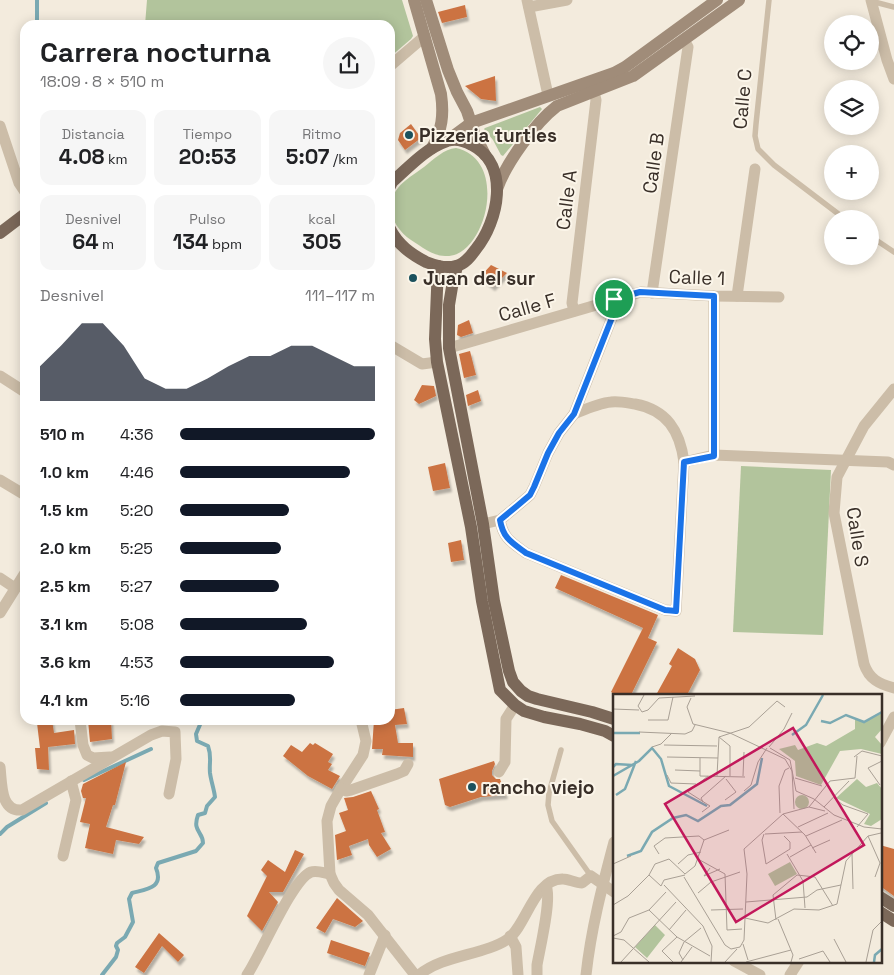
<!DOCTYPE html>
<html lang="es">
<head>
<meta charset="utf-8">
<style>
  body { margin:0; font-family:"Space Grotesk",sans-serif; background:#f6f6f6; color:#202124; height:100vh; display:flex; flex-direction:column; font-size:19px; white-space:nowrap }
  * { box-sizing:border-box; margin:0 }
  p { font-size:16px; color:#757577 }
  .icon { flex:none; width:28px; height:28px; fill:none; stroke:currentColor; stroke-width:2; stroke-linecap:round; stroke-linejoin:round }
  .map { position:relative; flex:1; overflow:hidden }
  .panel { position:absolute; left:20px; top:20px; width:375px; height:705px; display:flex; flex-direction:column; background:#fff; border-radius:15px; box-shadow:0 2px 12px #0003 }
  .panel>* { flex:none }
  .buttons { position:absolute; left:824px; top:15px; display:grid; gap:10px }
  .buttons a { display:grid; place-items:center; width:55px; height:55px; border-radius:50%; background:#fff; box-shadow:0 2px 12px #0003; font-size:25px }
  .pin { position:absolute; display:grid; place-items:center; width:42px; height:42px; color:#fff; margin:-21px; border:2px solid #fff; border-radius:50%; box-shadow:0 1px 5px #0007 }
  .round { display:grid; place-items:center; flex:none; width:52px; height:52px; border-radius:26px; background:#f6f6f6 }
  .summary { display:flex; align-items:center; justify-content:space-between; height:85px; padding:0 20px }
  h1 { font-size:28px; font-weight:800; line-height:38px }
  .metrics { display:grid; grid-template-columns:repeat(3,1fr); gap:8px; height:85px; padding:5px 20px }
  .metrics div { display:grid; align-content:center; border-radius:12px; background:#f6f6f6; text-align:center }
  .metrics b { font-size:21px; font-weight:800 }
  .metrics small { font-size:14px; font-weight:400 }
  .metrics p { font-size:14px }
  .chart { height:140px; padding:10px 20px }
  .chart p { display:flex; justify-content:space-between }
  .chart svg { width:100%; height:90px; margin-top:5px; fill:#111827; opacity:.7 }
  ul { padding:0 20px; list-style:none; font-size:16px }
  li { display:grid; grid-template-columns:80px 60px 1fr; align-items:center; height:38px }
  li i { height:12px; border-radius:6px; background:#111827 }
  .map>svg:first-child { display:block }
</style>
</head>
<body>
<div class="map">
<svg width="894" height="975" viewBox="0 0 894 975">
  <defs>
    <filter id="shadow"><feDropShadow dx="2" dy="4" stdDeviation="1" flood-color="#0004"/></filter>
  </defs>
  <rect width="100%" height="100%" fill="#f3ebdd"/>
  <!-- green -->
  <g fill="#b2c49c">
    <polygon points="147,0 402,0 413,36 411,39 390,57 390,25 145,25"/>
    <polygon points="540,107 542,109 503,156 501,155 493,140 484,129 485,128"/>
    <path d="M 456,148 C 511,160 485,259 445,256 C 432,256 421,246 411,240 C 394,229 383,206 398,188 C 404,180 416,173 424,167 C 434,159 444,149 456,148 Z"/>
    <polygon points="741,466 831,470 823,635 733,632"/>
  </g>
  <g fill="none" stroke-linecap="round" stroke-linejoin="round">
    <!-- stream -->
    <g stroke="#7aa9b2" stroke-width="4">
      <polyline points="37,25 37,0"/>
      <polyline points="84,780 151,749"/>
      <polyline points="0,834 7,827 46,803"/>
      <path d="M 102,975 L 116,957 L 118,950 L 116,946 L 117,943 L 125,937 L 133,922 L 129,899 L 132,893 C 147,889 164,888 156,868 L 158,863 L 196,851 L 203,843 C 203,831 192,832 198,815 L 205,813 L 207,806 L 215,797 C 214,789 211,781 210,773 C 209,762 212,757 208,746 L 197,741 L 196,734 L 202,720"/>
    </g>
  </g>
  <!-- building -->
  <g fill="#cc7342" filter="url(#shadow)">
    <polygon points="465,5 467,17 442,23 438,12"/>
    <polygon points="495,76 496,101 481,99 465,86"/>
    <polygon points="411,124 421,138 405,150 398,140 400,133"/>
    <polygon points="491,265 507,273 493,287 480,277"/>
    <polygon points="469,320 473,333 461,337 457,335 458,325"/>
    <polygon points="470,351 476,375 464,378 459,354"/>
    <polygon points="422,385 434,386 436,396 419,404 414,400"/>
    <polygon points="478,390 481,401 468,406 466,395"/>
    <polygon points="445,463 450,488 433,491 428,467"/>
    <polygon points="461,540 464,560 451,562 448,543"/>
    <polygon points="561,575 658,615 648,638 657,642 631,695 616,695 611,692 643,628 555,588"/>
    <polygon points="678,648 695,659 700,670 687,695 656,695 672,666 669,664"/>
    <polygon points="404,708 407,724 395,725 398,743 413,743 413,757 382,755 383,749 372,749 374,720 390,720 390,710"/>
    <polygon points="39,720 52,720 54,733 74,730 75,744 48,747 49,770 37,769 35,748 40,748 37,723 39,723"/>
    <polygon points="88,720 111,720 112,739 90,742"/>
    <polygon points="310,743 313,745 315,743 333,754 328,762 332,764 328,770 340,776 332,789 308,776 283,756 291,745 302,752"/>
    <polygon points="494,761 495,764 492,771 492,775 496,779 500,779 506,795 481,797 450,807 445,805 439,779"/>
    <polygon points="126,762 115,805 113,805 106,827 144,837 139,844 116,840 113,854 85,848 90,824 80,822 86,798 83,798 81,791 83,784"/>
    <polygon points="371,791 379,809 377,810 385,832 381,833 391,849 377,857 369,845 368,839 349,846 352,855 337,860 335,835 346,831 339,813 348,810 344,798 353,797"/>
    <polygon points="880,845 894,849 894,896 880,886"/>
    <polygon points="295,850 304,854 283,892 269,892 278,902 262,931 247,916 267,876 261,870 268,860 285,872"/>
    <polygon points="337,898 363,921 355,927 333,919 325,933 316,928"/>
    <polygon points="159,933 184,955 178,962 162,946 144,973 135,967"/>
    <polygon points="331,940 370,953 365,966 327,953"/>
  </g>
  <g fill="none" stroke-linecap="round" stroke-linejoin="round">
    <!-- lane -->
    <g stroke="#ccbda8" stroke-width="5.5">
      <polyline points="769,0 756,124 755,136 758,149 774,165 845,219"/>
      <polyline points="871,1 894,7"/>
      <polyline points="870,236 894,252"/>
      <polyline points="561,750 549,793 548,805 552,821 591,876"/>
    </g>
    <!-- street -->
    <g stroke="#ccbda8" stroke-width="11">
      <polyline points="527,0 548,95"/>
      <polyline points="871,0 887,60 894,79"/>
      <polyline points="529,7 567,0"/>
      <polyline points="390,66 425,36"/>
      <polyline points="0,126 19,183 25,192"/>
      <polyline points="652,293 688,47 684,40"/>
      <polyline points="714,296 714,455"/>
      <polyline points="737,296 755,169"/>
      <polyline points="574,311 572,303 596,100 594,92"/>
      <polyline points="390,345 422,364 437,362"/>
      <polyline points="449,348 641,292 714,296 779,297"/>
      <polyline points="0,376 25,392"/>
      <path d="M 894,389 L 864,426 L 837,477 L 834,513 L 864,664 C 869,679 879,684 894,688"/>
      <polyline points="684,462 714,455 888,462 894,465"/>
      <polyline points="0,480 25,495"/>
      <path d="M 500,520 C 503,538 511,542 526,553 L 665,610 L 676,611 L 684,462 C 680,431 667,410 635,404 C 628,403 619,401 611,402 C 599,403 586,409 574,414"/>
      <polyline points="483,524 500,520 517,506 530,495 534,487 548,453 559,433 574,414 615,310 615,299"/>
      <polyline points="0,578 15,588"/>
      <polyline points="0,613 25,573"/>
      <polyline points="80,720 83,745 87,755 93,758 110,757"/>
      <polyline points="361,720 366,741 363,755 339,792 331,806 327,821 330,874 334,883 339,890 368,915 415,975"/>
      <polyline points="880,743 894,717"/>
      <path d="M 0,767 C 2,783 0,812 22,810 L 151,735 L 162,731 L 175,732 L 176,759 L 169,794"/>
      <polyline points="499,772 505,762 506,719 515,705"/>
      <polyline points="341,788 346,791 351,790 397,774 404,771 408,764"/>
      <polyline points="63,856 76,800 71,781"/>
      <polyline points="510,936 516,947 518,975"/>
      <polyline points="734,961 760,975"/>
      <path d="M 247,975 C 261,955 292,879 311,872 C 317,870 324,873 330,874"/>
      <polyline points="369,975 385,935"/>
      <path d="M 419,975 C 442,955 485,955 508,939 C 527,925 534,878 563,879 C 569,879 575,883 582,883 L 591,876 L 614,892"/>
      <path d="M 537,975 L 537,965 C 540,948 552,898 546,886"/>
      <path d="M 586,975 C 591,929 602,887 614,842"/>
      <polyline points="790,975 799,961"/>
    </g>
    <!-- secondary -->
    <g stroke="#a08c79" stroke-width="12">
      <path d="M 414,0 L 441,94 C 444,115 442,130 432,148"/>
      <polyline points="426,0 448,70 457,92 467,111 475,135 485,155"/>
      <polyline points="448,140 471,123 614,73 625,67 717,0"/>
      <path d="M 497,189 C 506,163 535,123 557,106 L 633,76 L 739,0"/>
    </g>
    <!-- primary -->
    <g stroke="#7b6859" stroke-width="12">
      <path d="M 390,186 L 392,182 C 408,168 426,148 447,141 C 455,138 465,141 472,145 C 511,165 498,222 476,249 C 471,256 465,264 456,266 C 446,269 436,266 426,262 C 411,254 398,245 390,229"/>
      <polyline points="0,233 25,214"/>
      <polyline points="438,266 435,339 437,362 471,527 482,601 500,690 515,705 524,711 544,717 580,724 605,731 614,736"/>
      <polyline points="457,266 452,287 449,305 449,348 483,524 494,601 509,671 513,682 521,691 528,696 537,699 592,712 614,719"/>
      <polyline points="880,897 894,906"/>
      <polyline points="880,912 894,921"/>
    </g>
  </g>
  <g fill="none" stroke-linecap="round" stroke-linejoin="round">
    <!-- route casing -->
    <g stroke="#fff" stroke-width="10">
      <path id="route" d="M 640,292 L 714,296 L 714,456 L 684,462 L 676,611 L 665,610 L 526,553 C 511,542 503,538 500,520 L 517,506 L 530,495 L 534,487 L 548,453 L 559,433 L 574,414 L 615,310 L 614,299 Z"/>
    </g>
    <!-- route -->
    <use href="#route" stroke="#1a73e8" stroke-width="6"/>
  </g>
  <!-- markers -->
  <g fill="#1b515d" stroke="#fbf5e9" stroke-width="2">
    <circle cx="409" cy="135" r="5"/>
    <circle cx="413" cy="278" r="5"/>
    <circle cx="472" cy="787" r="5"/>
  </g>
  <g text-anchor="middle" stroke-width="4" stroke-linejoin="round" paint-order="stroke">
    <!-- street labels -->
    <g font-size="19" fill="#392f28" stroke="#fbf5e9">
      <text transform="translate(742 99) rotate(-85)" y="7">Calle C</text>
      <text transform="translate(653 163) rotate(-82)" y="7">Calle B</text>
      <text transform="translate(566 200) rotate(-83)" y="7">Calle A</text>
      <text transform="translate(697 277) rotate(2)" y="7">Calle 1</text>
      <text transform="translate(527 307) rotate(-16)" y="7">Calle F</text>
      <text transform="translate(858 537) rotate(81)" y="7">Calle S</text>
    </g>
    <!-- poi labels -->
    <g font-size="19" font-weight="bold" fill="#392f28" stroke="#fbf5e9" text-anchor="start">
      <text x="419" y="142">Pizzeria turtles</text>
      <text x="423" y="285">Juan del sur</text>
      <text x="482" y="794">rancho viejo</text>
    </g>
  </g>
  <!-- overview -->
  <g transform="translate(613 694)">
    <rect width="269" height="269" fill="#f3ebdd"/>
    <path d="M 269,19 L 269,35 L 262,43 L 269,51 L 269,60 L 248,55 L 227,57 L 208,91 L 183,82 L 182,67 L 166,55 L 182,51 L 185,56 L 204,49 L 213,52 L 242,35 L 242,24 L 252,28 ZM 244,85 L 253,93 L 264,89 L 269,95 L 269,125 L 258,132 L 251,130 L 257,120 L 223,104 ZM182 108a7 7 0 1 1 14 0a7 7 0 1 1-14 0ZM 177,168 L 184,180 L 162,192 L 155,180 ZM 42,231 L 52,241 L 34,264 L 22,253 Z" fill="#b2c49c"/>
    <path fill="none" stroke="#7aa9b2" stroke-width="2.5" d="M 208,27 L 217,29 L 233,21 L 251,28 L 269,18M 0,39 L 27,39M 179,41 L 193,31 L 210,1M 0,73 L 3,70 L 19,71M 0,82 L 26,67 L 39,54 L 48,65 L 56,92 L 94,112M 3,101 L 12,95 L 23,67M 14,162 L 28,157 L 39,138 L 60,124 L 73,121 L 85,127 L 108,112 L 117,111 L 144,90 L 149,64M 261,268 L 262,261 L 269,255"/>
    <path fill="none" stroke="#a9a095" stroke-width="1" d="M 31,1 L 25,12 L 29,18 L 35,16 L 46,4 L 82,2M 78,4 L 74,13 L 80,30 L 117,39 L 172,65 L 179,77 L 181,115M 0,15 L 26,16M 35,26 L 55,26 L 60,3M 26,38 L 72,40 L 79,37 L 82,31M 106,43 L 117,52 L 117,82M 51,51 L 104,52M 39,53 L 48,50 L 59,39M 156,53 L 171,35 L 179,19M 157,54 L 177,66 L 183,97 L 201,105 L 221,121 L 251,133 L 269,135M 54,63 L 105,64M 241,63 L 249,57 L 269,62M 87,64 L 87,82 L 132,83M 62,76 L 87,77M 54,81 L 58,89 L 83,90M 104,82 L 106,43 L 136,33 L 164,7 L 172,13M 130,82 L 131,58M 182,84 L 209,92M 267,91 L 255,74 L 269,67M 131,97 L 138,91 L 145,68 L 154,54M 221,104 L 230,111 L 255,120 L 244,133M 112,106 L 123,98 L 113,85M 90,108 L 88,104 L 113,82M 196,113 L 212,117M 211,113 L 236,87M 89,118 L 97,112 L 75,98 L 95,82M 167,119 L 166,92 L 172,76 L 176,74M 170,120 L 192,141 L 203,159M 185,133 L 215,119M 151,140 L 149,146 L 153,170 L 177,155 L 177,148 L 171,142M 152,140 L 189,138M 193,142 L 229,126M 255,142 L 267,169 L 262,183M 199,154 L 217,146M 239,159 L 240,195M 46,160 L 41,152 L 52,144 L 86,142 L 91,146M 174,160 L 190,187 L 192,214M 177,163 L 198,151M 85,165 L 112,180 L 114,236M 0,170 L 18,162M 65,170 L 75,161 L 88,158M 97,174 L 91,182 L 107,175M 72,180 L 82,172 L 91,146 L 116,136M 36,181 L 42,170 L 56,165 L 72,180M 36,181 L 48,192M 71,183 L 112,251 L 118,255 L 127,253 L 131,246 L 134,180 L 131,155 L 170,120 L 196,113 L 217,87 L 242,84 L 244,62M 51,191 L 90,232 L 99,252 L 98,268M 48,192 L 51,186 L 72,181M 85,199 L 98,188 L 127,178M 133,208 L 194,203 L 204,196 L 228,191M 0,211 L 15,202 L 36,181M 36,216 L 64,243 L 97,262M 98,216 L 130,215M 132,224 L 155,229 L 181,215 L 206,216 L 224,210 L 233,167 L 255,142 L 268,139M 165,225 L 180,261 L 178,268M 163,226 L 160,201 L 184,181 L 202,183 L 220,212M 56,236 L 73,216M 114,236 L 129,235M 0,242 L 8,238 L 16,224 L 36,216 L 53,198M 0,244 L 11,246 L 36,268M 221,245 L 233,268M 130,250 L 135,266M 186,265 L 210,257 L 217,268M 70,266 L 66,259 L 71,248 L 88,234M 8,268 L 63,208M 60,268 L 49,257 L 64,243M 68,268 L 79,253M 112,268 L 124,255M 133,268 L 178,256M 253,268 L 260,236 L 269,227"/>
    <path fill="#c2185b" fill-opacity="0.15" stroke="#c2185b" stroke-width="2.5" d="M 180,34 L 251,151 L 123,228 L 52,110 Z"/>
    <rect width="269" height="269" fill="none" stroke="#392f28" stroke-width="2.5"/>
  </g>
</svg>
<div class="buttons">
<a><svg class="icon" aria-label="locate" viewBox="0 0 24 24"><circle cx="12" cy="12" r="6"/><path d="M12 2v4M12 18v4M2 12h4M18 12h4"/></svg></a>
<a><svg class="icon" aria-label="layers" viewBox="0 0 24 24"><path d="M12 4l9 5-9 5-9-5zM3 14l9 5 9-5"/></svg></a>
<a>+</a>
<a>−</a>
</div>
<div class="pin" style="left:614px;top:299px;background:#1e9e55"><svg class="icon" aria-label="arrive" viewBox="0 0 24 24"><path d="M6 21V4h12l-3 4 3 4H6"/></svg></div>
<section class="panel">
<div class="summary"><div><h1>Carrera nocturna</h1><p>18:09 · 8 × 510 m</p></div><a class="round"><svg class="icon" aria-label="share" viewBox="0 0 24 24"><path d="M12 15V3M7 8l5-5 5 5M5 13v7h14v-7"/></svg></a></div>
<div class="metrics">
<div><p>Distancia</p><b>4.08<small> km</small></b></div>
<div><p>Tiempo</p><b>20:53</b></div>
<div><p>Ritmo</p><b>5:07<small> /km</small></b></div>
</div>
<div class="metrics">
<div><p>Desnivel</p><b>64<small> m</small></b></div>
<div><p>Pulso</p><b>134<small> bpm</small></b></div>
<div><p>kcal</p><b>305</b></div>
</div>
<div class="chart"><p><span>Desnivel</span>111–117 m</p>
<svg viewBox="0 0 160 44" preserveAspectRatio="none"><path d="M0 44V27L10 17L20 6L30 6L40 17L50 33L60 38L70 38L80 33L90 27L100 22L110 22L120 17L130 17L140 22L150 27L160 27V44z"/></svg>
</div>
<ul>
<li><b>510 m</b>4:36<i style="width:100%"></i></li>
<li><b>1.0 km</b>4:46<i style="width:87%"></i></li>
<li><b>1.5 km</b>5:20<i style="width:56%"></i></li>
<li><b>2.0 km</b>5:25<i style="width:52%"></i></li>
<li><b>2.5 km</b>5:27<i style="width:51%"></i></li>
<li><b>3.1 km</b>5:08<i style="width:65%"></i></li>
<li><b>3.6 km</b>4:53<i style="width:79%"></i></li>
<li><b>4.1 km</b>5:16<i style="width:59%"></i></li>
</ul>
</section>
</div>
</body>
</html>
